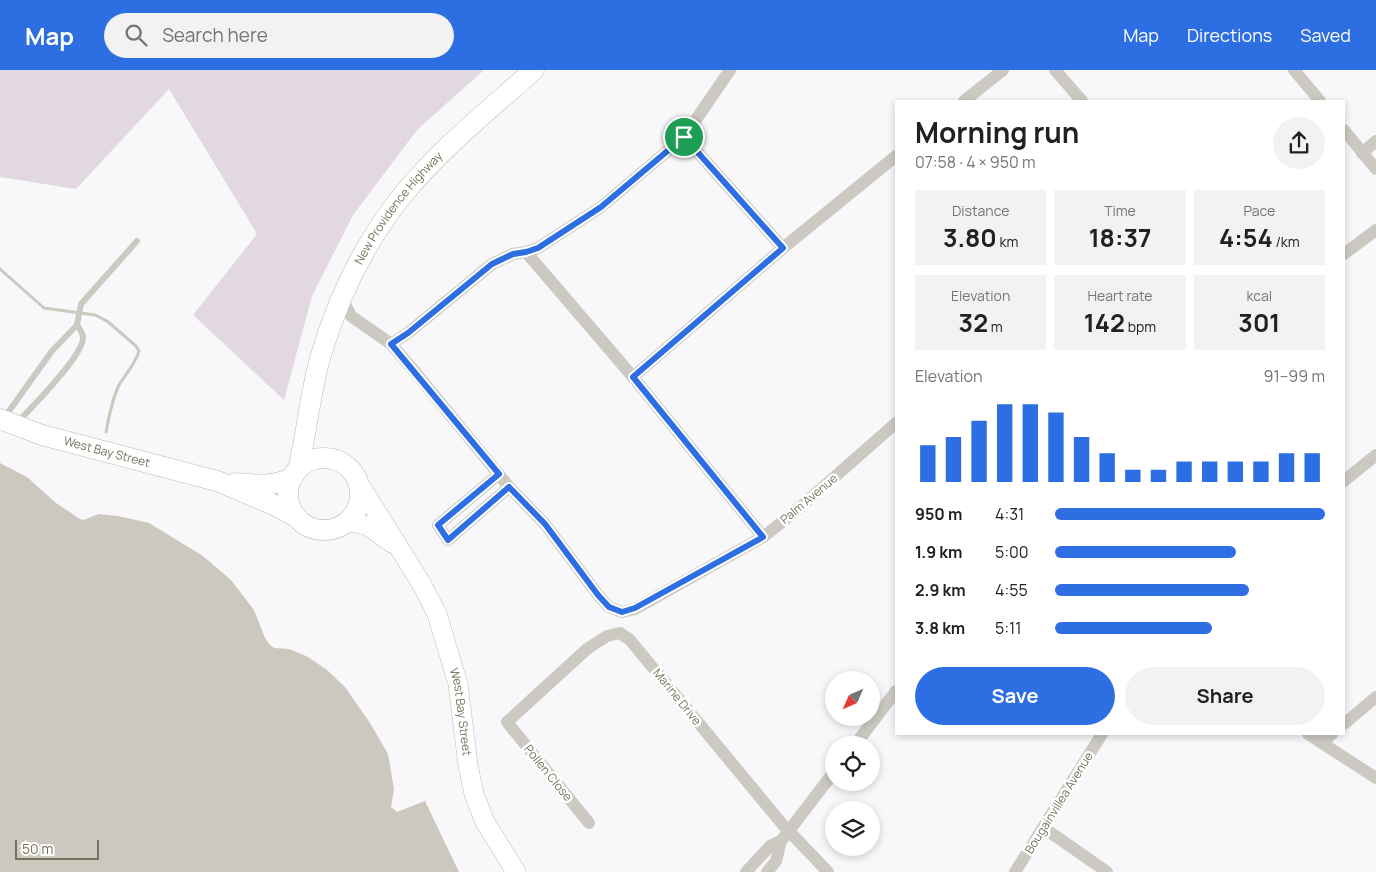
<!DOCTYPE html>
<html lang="en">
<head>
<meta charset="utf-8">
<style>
  body { margin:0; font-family:Manrope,sans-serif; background:#f2f2f2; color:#202124; height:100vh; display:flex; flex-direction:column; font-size:19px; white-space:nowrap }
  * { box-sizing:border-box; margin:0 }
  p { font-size:16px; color:#757577 }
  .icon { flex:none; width:28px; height:28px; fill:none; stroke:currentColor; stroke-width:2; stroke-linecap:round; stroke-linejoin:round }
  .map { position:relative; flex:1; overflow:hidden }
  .side { position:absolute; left:895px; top:30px; width:450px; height:635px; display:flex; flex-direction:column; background:#fff; border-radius:0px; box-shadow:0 2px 8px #0003 }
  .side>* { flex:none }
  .needle { width:32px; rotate:225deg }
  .buttons { position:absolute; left:825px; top:601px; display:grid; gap:10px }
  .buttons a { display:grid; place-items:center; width:55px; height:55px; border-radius:50%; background:#fff; box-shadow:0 2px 8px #0003; font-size:25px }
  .scale { position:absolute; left:15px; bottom:12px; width:84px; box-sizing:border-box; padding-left:5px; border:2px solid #76725b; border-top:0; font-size:14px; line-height:18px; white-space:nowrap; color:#76725b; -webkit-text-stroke:4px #fff; paint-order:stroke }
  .pin { position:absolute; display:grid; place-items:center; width:42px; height:42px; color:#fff; margin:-21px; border:2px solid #fff; border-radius:50%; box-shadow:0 1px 5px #0007 }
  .round { display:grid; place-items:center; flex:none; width:52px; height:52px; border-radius:26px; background:#f2f2f2 }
  .head { display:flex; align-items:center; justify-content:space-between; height:85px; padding:0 20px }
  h1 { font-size:28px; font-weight:700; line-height:38px }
  .metrics { display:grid; grid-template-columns:repeat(3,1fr); gap:8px; height:85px; padding:5px 20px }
  .metrics div { display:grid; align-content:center; border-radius:0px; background:#f2f2f2; text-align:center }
  .metrics b { font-size:25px; font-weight:700 }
  .metrics small { font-size:14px; font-weight:400 }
  .metrics p { font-size:14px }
  .chart { height:140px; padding:10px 20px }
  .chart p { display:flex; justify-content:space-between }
  .chart svg { width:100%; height:90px; margin-top:5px; stroke:#2d6fe3; stroke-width:6 }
  .primary-button { display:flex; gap:10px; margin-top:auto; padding:10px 20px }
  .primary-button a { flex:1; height:58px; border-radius:30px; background:#2d6fe3; color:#fff; font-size:20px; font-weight:700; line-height:58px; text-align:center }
  .primary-button a+a { background:#f2f2f2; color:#202124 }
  ul { padding:0 20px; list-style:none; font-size:16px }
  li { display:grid; grid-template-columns:80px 60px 1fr; align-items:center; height:38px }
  li i { height:12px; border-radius:6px; background:#2d6fe3 }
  header { display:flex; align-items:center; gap:30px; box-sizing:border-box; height:70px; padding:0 25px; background:#2d6fe3; color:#fff }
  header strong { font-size:24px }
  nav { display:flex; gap:28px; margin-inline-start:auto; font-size:18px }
  .search { width:350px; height:45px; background:#f2f2f2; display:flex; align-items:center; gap:12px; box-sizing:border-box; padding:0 18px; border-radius:28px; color:#757577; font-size:19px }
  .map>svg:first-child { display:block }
</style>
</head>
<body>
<header>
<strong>Map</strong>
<div class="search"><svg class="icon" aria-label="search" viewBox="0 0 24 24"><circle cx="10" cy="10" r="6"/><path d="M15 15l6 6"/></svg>Search here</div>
<nav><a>Map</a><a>Directions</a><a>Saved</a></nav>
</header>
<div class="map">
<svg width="1376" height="802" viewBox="0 0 1376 802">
  <rect width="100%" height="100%" fill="#f8f7f9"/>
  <!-- green -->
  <polygon fill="#e1d8e0" points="0,0 484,0 417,60 353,145 312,226 284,330 193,245 257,164 169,19 76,119 0,107"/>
  <!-- water -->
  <polygon fill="#cdc8bf" points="0,393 27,407 56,433 80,449 83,450 99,444 118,446 149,453 203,486 231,510 254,540 265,568 270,575 274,578 289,579 306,586 326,599 345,617 370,653 388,684 394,719 391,737 397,742 425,731 459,802 0,802"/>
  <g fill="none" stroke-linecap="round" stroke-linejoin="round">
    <!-- stream -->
    <path stroke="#cdc8bf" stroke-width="3" d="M 0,199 L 44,238 L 95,245 L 107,251 L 136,276 L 139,281 C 135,295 126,303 119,315 C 112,330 109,346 106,362"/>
    <!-- primary casing -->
    <g stroke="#bdbcb4" stroke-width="20">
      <g id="primary">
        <path id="s1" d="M 358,412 L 421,513 L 437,544 L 458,614 L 468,695 L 474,724 L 485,752 L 516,802"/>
        <polyline points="348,451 368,456 392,473"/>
      </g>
    </g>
    <!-- trunk casing -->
    <g stroke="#bcbab3" stroke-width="21">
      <g id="trunk">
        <path id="s2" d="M 0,349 L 42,365 L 217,411 L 274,435 L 298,448"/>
        <circle cx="324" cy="424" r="36"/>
        <path id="s3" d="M 298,400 C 307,362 310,322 321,285 C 338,228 365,172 402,126 C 440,79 489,40 534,0"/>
        <path d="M 236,413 C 257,415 274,417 293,407"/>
      </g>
    </g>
    <!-- service -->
    <g stroke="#cbc9c2" stroke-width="6">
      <polyline points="4,348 52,281 77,255 81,234 137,171"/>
      <path d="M 17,353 C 31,338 83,286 83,268 C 83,263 80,259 77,255"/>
    </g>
    <!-- minor -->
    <g stroke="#cbc9c2" stroke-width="12">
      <polyline points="1055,0 1082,31"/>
      <polyline points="1294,0 1320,31"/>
      <polyline points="964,31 1003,0"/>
      <polyline points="1344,60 1376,99"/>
      <polyline points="684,67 783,178"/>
      <polyline points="1362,83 1376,71"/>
      <polyline points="526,182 633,307 763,467"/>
      <polyline points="1344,184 1376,160"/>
      <polyline points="342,228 351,246 391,274 416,303 509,417 545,454 598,525 609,537 622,542 635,539 763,467 797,440 896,353"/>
      <polyline points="391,274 408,263 492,194 513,184 526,182 538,178 601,137 684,67 730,0"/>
      <polyline points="633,307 783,178 896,86"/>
      <polyline points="499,404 438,455 448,470 509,417"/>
      <polyline points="1344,411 1376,385"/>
      <polyline points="1344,654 1376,627"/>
      <polyline points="1308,664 1376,708"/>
      <polyline points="1322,673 1332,664"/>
      <polyline points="855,675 896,621"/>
      <polyline points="589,753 507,652 587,579 607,566 620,563 630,570 783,755 828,802"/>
      <polyline points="1044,758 1107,802"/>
      <polyline points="746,802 770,776 781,771 834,702"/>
      <polyline points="767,802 776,791 781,771"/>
      <polyline points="1015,802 1102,664"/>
    </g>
    <!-- primary -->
    <use href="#primary" stroke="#fff" stroke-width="19"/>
    <!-- trunk -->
    <use href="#trunk" stroke="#fff" stroke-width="20"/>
  </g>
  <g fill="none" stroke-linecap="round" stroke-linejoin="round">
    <!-- route casing -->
    <g stroke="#fff" stroke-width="10">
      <polygon id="route" points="684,67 783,178 633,307 763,467 635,538 622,542 609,537 598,525 545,454 509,417 448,470 438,455 499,404 391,274 408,263 492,194 513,184 526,182 538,178 601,137"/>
    </g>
    <!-- route -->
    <use href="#route" stroke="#2d6fe3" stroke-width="6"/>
  </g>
  <g text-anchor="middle" stroke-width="5" stroke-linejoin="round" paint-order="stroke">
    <!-- street labels -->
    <g font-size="12" fill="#76725b" stroke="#fff">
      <text dy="4" stroke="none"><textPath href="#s3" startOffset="285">New Providence Highway</textPath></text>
      <text dy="4" stroke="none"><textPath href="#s2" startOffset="112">West Bay Street</textPath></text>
      <text transform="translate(809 429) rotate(-40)" y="4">Palm Avenue</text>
      <text transform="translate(677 627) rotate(51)" y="4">Marine Drive</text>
      <text dy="4" stroke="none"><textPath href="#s1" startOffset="255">West Bay Street</textPath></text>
      <text transform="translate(548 703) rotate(51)" y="4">Pollen Close</text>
      <text transform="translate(1059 733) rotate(-58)" y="4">Bougainvillea Avenue</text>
    </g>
  </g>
</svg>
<div class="buttons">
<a><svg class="needle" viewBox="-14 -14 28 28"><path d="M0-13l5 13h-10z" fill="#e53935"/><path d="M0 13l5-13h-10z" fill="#757577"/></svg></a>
<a><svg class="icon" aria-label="locate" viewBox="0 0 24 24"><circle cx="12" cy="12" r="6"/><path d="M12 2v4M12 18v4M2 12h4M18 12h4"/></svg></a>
<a><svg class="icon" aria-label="layers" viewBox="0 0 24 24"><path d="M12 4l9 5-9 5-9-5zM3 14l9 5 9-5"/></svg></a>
</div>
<div class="scale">50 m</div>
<div class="pin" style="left:684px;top:67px;background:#1e9e55"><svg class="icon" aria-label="arrive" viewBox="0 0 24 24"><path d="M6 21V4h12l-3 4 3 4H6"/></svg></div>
<section class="side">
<div class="head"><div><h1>Morning run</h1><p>07:58 · 4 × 950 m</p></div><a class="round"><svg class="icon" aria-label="share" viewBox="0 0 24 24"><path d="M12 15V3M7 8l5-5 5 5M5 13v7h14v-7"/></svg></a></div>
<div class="metrics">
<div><p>Distance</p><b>3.80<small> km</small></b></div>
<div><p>Time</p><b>18:37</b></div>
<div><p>Pace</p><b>4:54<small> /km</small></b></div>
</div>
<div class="metrics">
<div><p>Elevation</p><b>32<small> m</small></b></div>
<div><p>Heart rate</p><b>142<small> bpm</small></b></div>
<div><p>kcal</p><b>301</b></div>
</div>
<div class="chart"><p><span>Elevation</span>91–99 m</p>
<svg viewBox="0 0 160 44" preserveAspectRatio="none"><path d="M5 44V26M15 44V22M25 44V14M35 44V6M45 44V6M55 44V10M65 44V22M75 44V30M85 44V38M95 44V38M105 44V34M115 44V34M125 44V34M135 44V34M145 44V30M155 44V30"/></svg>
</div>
<ul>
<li><b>950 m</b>4:31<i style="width:100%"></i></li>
<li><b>1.9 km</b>5:00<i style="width:67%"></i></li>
<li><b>2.9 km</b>4:55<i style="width:72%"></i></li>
<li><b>3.8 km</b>5:11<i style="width:58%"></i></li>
</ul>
<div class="primary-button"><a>Save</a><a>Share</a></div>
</section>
</div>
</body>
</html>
